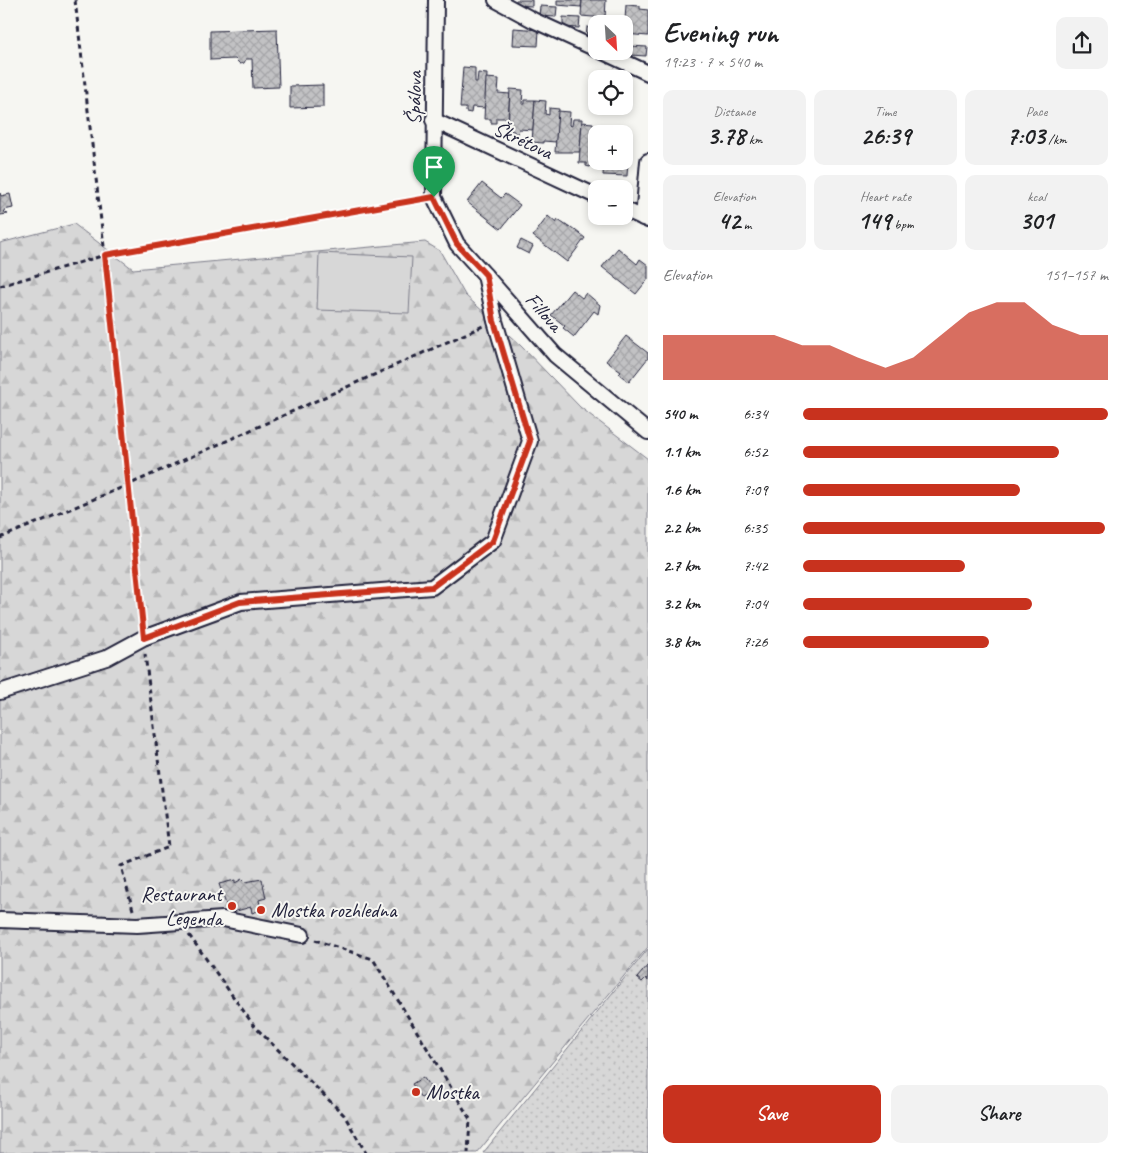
<!DOCTYPE html>
<html lang="en">
<head>
<meta charset="utf-8">
<style>
  body { margin:0; font-family:Caveat,sans-serif; background:#f2f2f2; color:#202124; height:100vh; display:flex; flex-direction:column; font-size:19px; white-space:nowrap }
  * { box-sizing:border-box; margin:0 }
  p { font-size:16px; color:#757577 }
  .icon { flex:none; width:28px; height:28px; fill:none; stroke:currentColor; stroke-width:2; stroke-linecap:round; stroke-linejoin:round }
  .map { position:relative; flex:1; overflow:hidden }
  .drawer { display:flex; flex-direction:column; background:#fff; width:475px }
  .drawer>* { flex:none }
  .needle { width:32px; rotate:155deg }
  .tools { position:absolute; left:588px; top:15px; display:grid; gap:10px }
  .tools a { display:grid; place-items:center; width:45px; height:45px; border-radius:10px; background:#fff; box-shadow:0 2px 8px #0003; font-size:25px }
  .pin { position:absolute; display:grid; place-items:center; width:42px; height:42px; color:#fff; margin:-51px -21px; border-radius:50% 50% 50% 0; rotate:-45deg; box-shadow:0 0 5px #0007 }
  .pin .icon { rotate:45deg }
  .round { display:grid; place-items:center; flex:none; width:52px; height:52px; border-radius:10px; background:#f2f2f2 }
  .summary { display:flex; align-items:center; justify-content:space-between; height:85px; padding:0 15px }
  h1 { font-size:28px; font-weight:700; line-height:38px }
  .figures { display:grid; grid-template-columns:repeat(3,1fr); gap:8px; height:85px; padding:5px 15px }
  .figures div { display:grid; align-content:center; border-radius:10px; background:#f2f2f2; text-align:center }
  .figures b { font-size:25px; font-weight:700 }
  .figures small { font-size:14px; font-weight:400 }
  .figures p { font-size:14px }
  .chart { height:140px; padding:10px 15px }
  .chart p { display:flex; justify-content:space-between }
  .chart svg { width:100%; height:90px; margin-top:5px; fill:#c8321e; opacity:.7 }
  .primary-button { display:flex; gap:10px; margin-top:auto; padding:10px 15px }
  .primary-button a { flex:1; height:58px; border-radius:10px; background:#c8321e; color:#fff; font-size:20px; font-weight:700; line-height:58px; text-align:center }
  .primary-button a+a { background:#f2f2f2; color:#202124 }
  ul { padding:0 15px; list-style:none; font-size:16px }
  li { display:grid; grid-template-columns:80px 60px 1fr; align-items:center; height:38px }
  li i { height:12px; border-radius:6px; background:#c8321e }
  main { display:flex; flex:1; min-height:0 }
  .map>svg:first-child { display:block }
</style>
</head>
<body>
<main>
<div class="map">
<svg width="648" height="1153" viewBox="0 0 648 1153">
  <defs>
    <pattern id="grass-dots" width="8" height="8" patternUnits="userSpaceOnUse" patternTransform="scale(1.25)"><rect width="8" height="8" fill="#d7d7d7"/><path d="M2 2h.1M6 6h.1" fill="none" stroke="#b8b8b9" stroke-width="1.8" stroke-linecap="round"/></pattern>
    <pattern id="forest-firs" width="22" height="20" patternUnits="userSpaceOnUse" patternTransform="scale(1.25)"><rect width="22" height="20" fill="#d7d7d7"/><path d="M5 1l3.5 6h-7zM16 11l3.5 6h-7z" fill="#b8b8b9"/></pattern>
    <pattern id="building-cross-hatch" width="8" height="8" patternUnits="userSpaceOnUse" patternTransform="scale(1.25)"><rect width="8" height="8" fill="#c2c2c4"/><path d="M0 0l8 8M0 8l8-8" fill="none" stroke="#a6a6a9"/></pattern>
  </defs>
  <rect width="100%" height="100%" fill="#f6f6f2"/>
  <filter id="ink" filterUnits="userSpaceOnUse"><feTurbulence type="fractalNoise" baseFrequency=".02" numOctaves="2"/><feDisplacementMap in="SourceGraphic" scale="10" xChannelSelector="R" yChannelSelector="G"/><feConvolveMatrix kernelMatrix="1 2 1 2 8 2 1 2 1" color-interpolation-filters="sRGB"/></filter>
  <g filter="url(#ink)">
    <!-- grass -->
    <polygon fill="url(#grass-dots)" stroke="#7c7c89" points="648,949 648,1153 483,1153"/>
    <!-- forest -->
    <polygon fill="url(#forest-firs)" stroke="#7c7c89" points="74,224 133,269 425,242 440,251 465,295 521,346 580,407 648,459 648,947 477,1153 0,1153 0,243"/>
    <!-- park -->
    <polygon fill="#d7d7d7" stroke="#7c7c89" points="319,253 412,257 409,313 317,310"/>
    <!-- building -->
    <g fill="url(#building-cross-hatch)" stroke="#22223b">
      <polygon points="516,0 532,0 532,6 515,5"/>
      <polygon points="557,0 582,0 581,7 557,5"/>
      <polygon points="582,0 606,0 605,18 581,16"/>
      <polygon points="626,5 640,6 640,9 648,10 648,36 624,34"/>
      <polygon points="540,6 557,7 556,17 539,16"/>
      <polygon points="563,17 580,18 579,28 563,27"/>
      <polygon points="587,27 596,28 596,38 586,37"/>
      <polygon points="514,28 539,30 538,46 513,45"/>
      <polygon points="277,29 279,87 253,88 252,59 246,59 244,63 240,64 235,59 210,60 210,31"/>
      <polygon points="631,46 647,47 646,56 630,55"/>
      <polygon points="463,67 475,68 475,82 477,82 478,73 487,74 485,108 472,107 471,113 466,112 466,108 460,108"/>
      <polygon points="486,78 499,79 498,93 510,94 508,118 496,118 496,123 491,123 491,119 484,119"/>
      <polygon points="323,85 323,107 290,108 290,86"/>
      <polygon points="510,89 523,90 522,104 525,104 525,100 535,100 533,130 519,129 518,134 514,134 514,131 508,130"/>
      <polygon points="535,100 546,101 545,114 549,115 549,108 559,109 556,142 543,141 543,143 532,142"/>
      <polygon points="558,111 570,112 569,125 572,126 573,119 582,119 580,152 555,152"/>
      <polygon points="582,122 593,123 593,136 596,136 597,129 606,130 606,134 596,134 596,161 603,162 591,161 590,167 586,166 586,163 579,163"/>
      <polygon points="624,145 629,146 627,176 603,175 604,161 624,161"/>
      <polygon points="482,183 501,198 505,194 520,205 501,229 467,202"/>
      <polygon points="0,193 1,196 10,194 13,208 4,210 5,213 8,214 0,215"/>
      <polygon points="548,216 556,223 558,220 570,228 571,227 585,238 567,262 533,236"/>
      <polygon points="521,240 533,246 529,254 517,248"/>
      <polygon points="618,248 637,264 640,259 648,265 648,279 636,294 602,267"/>
      <polygon points="572,290 582,298 586,293 600,305 598,314 594,311 574,337 563,328 565,326 551,315"/>
      <polygon points="626,336 648,353 648,358 629,382 619,374 621,372 606,361"/>
      <polygon points="242,879 245,882 262,879 266,898 259,900 261,910 252,913 251,907 229,913 219,884 235,880 235,883"/>
      <polygon points="648,965 648,981 646,978 642,982 637,978"/>
      <polygon points="423,1077 433,1091 421,1098 412,1084"/>
    </g>
    <g fill="none" stroke-linecap="round" stroke-linejoin="round">
      <!-- minor casing -->
      <g stroke="#22223b" stroke-width="18">
        <g id="minor">
          <polyline points="436,0 434,197 457,244 485,275 555,355 648,432"/>
          <polyline points="496,0 533,20 596,49"/>
          <polyline points="601,51 648,73"/>
          <polyline points="433,120 596,196"/>
          <polyline points="624,209 648,220"/>
          <polyline points="643,218 648,161"/>
          <polyline points="0,692 106,658 143,638 241,602 432,587 493,541 530,441 495,321 485,275"/>
          <polyline points="0,920 137,925 223,919 302,935"/>
        </g>
      </g>
      <!-- path -->
      <g stroke="#22223b" stroke-width="3" stroke-dasharray="5 4" stroke-linecap="butt">
        <polyline points="75,0 105,255 142,623"/>
        <polyline points="0,286 105,255 421,199"/>
        <polyline points="0,538 128,485 483,326"/>
        <polyline points="133,910 121,866 169,847 145,654"/>
        <polyline points="189,935 255,1027 344,1115 366,1153"/>
        <polyline points="315,940 373,959 470,1119 468,1153"/>
      </g>
      <!-- minor -->
      <use href="#minor" stroke="#f6f6f2" stroke-width="14"/>
    </g>
  </g>
  <g fill="none" stroke-linecap="round" stroke-linejoin="round" filter="url(#ink)">
    <!-- route casing -->
    <g stroke="#fff" stroke-width="10">
      <polygon id="route" points="434,197 457,244 486,275 494,321 530,441 493,541 432,587 240,602 144,638 105,255"/>
    </g>
    <!-- route -->
    <use href="#route" stroke="#c8321e" stroke-width="6"/>
  </g>
  <!-- markers -->
  <g fill="#c8321e" stroke="#f6f6f2" stroke-width="2">
    <circle cx="232" cy="906" r="5"/>
    <circle cx="261" cy="910" r="5"/>
    <circle cx="416" cy="1092" r="5"/>
  </g>
  <g text-anchor="middle" stroke-width="4" stroke-linejoin="round" paint-order="stroke">
    <!-- street labels -->
    <g font-size="21" fill="#22223b" stroke="#f6f6f2">
      <text transform="translate(414 98) rotate(-89)" y="7">Špálova</text>
      <text transform="translate(523 140) rotate(25)" y="7">Škrétova</text>
      <text transform="translate(544 312) rotate(49)" y="7">Fillova</text>
    </g>
    <!-- poi labels -->
    <g font-size="21" fill="#22223b" stroke="#f6f6f2" text-anchor="start">
      <text x="222" y="901" text-anchor="end">Restaurant<tspan x="222" dy="24">Legenda</tspan></text>
      <text x="271" y="917">Mostka rozhledna</text>
      <text x="426" y="1099">Mostka</text>
    </g>
  </g>
</svg>
<div class="tools">
<a><svg class="needle" viewBox="-14 -14 28 28"><path d="M0-13l5 13h-10z" fill="#e53935"/><path d="M0 13l5-13h-10z" fill="#757577"/></svg></a>
<a><svg class="icon" aria-label="locate" viewBox="0 0 24 24"><circle cx="12" cy="12" r="6"/><path d="M12 2v4M12 18v4M2 12h4M18 12h4"/></svg></a>
<a>+</a>
<a>−</a>
</div>
<div class="pin" style="left:434px;top:197px;background:#1e9e55"><svg class="icon" aria-label="arrive" viewBox="0 0 24 24"><path d="M6 21V4h12l-3 4 3 4H6"/></svg></div>
</div>
<section class="drawer">
<div class="summary"><div><h1>Evening run</h1><p>19:23 · 7 × 540 m</p></div><a class="round"><svg class="icon" aria-label="share" viewBox="0 0 24 24"><path d="M12 15V3M7 8l5-5 5 5M5 13v7h14v-7"/></svg></a></div>
<div class="figures">
<div><p>Distance</p><b>3.78<small> km</small></b></div>
<div><p>Time</p><b>26:39</b></div>
<div><p>Pace</p><b>7:03<small> /km</small></b></div>
</div>
<div class="figures">
<div><p>Elevation</p><b>42<small> m</small></b></div>
<div><p>Heart rate</p><b>149<small> bpm</small></b></div>
<div><p>kcal</p><b>301</b></div>
</div>
<div class="chart"><p><span>Elevation</span>151–157 m</p>
<svg viewBox="0 0 160 44" preserveAspectRatio="none"><path d="M0 44V22L10 22L20 22L30 22L40 22L50 27L60 27L70 33L80 38L90 33L100 22L110 11L120 6L130 6L140 17L150 22L160 22V44z"/></svg>
</div>
<ul>
<li><b>540 m</b>6:34<i style="width:100%"></i></li>
<li><b>1.1 km</b>6:52<i style="width:84%"></i></li>
<li><b>1.6 km</b>7:09<i style="width:71%"></i></li>
<li><b>2.2 km</b>6:35<i style="width:99%"></i></li>
<li><b>2.7 km</b>7:42<i style="width:53%"></i></li>
<li><b>3.2 km</b>7:04<i style="width:75%"></i></li>
<li><b>3.8 km</b>7:26<i style="width:61%"></i></li>
</ul>
<div class="primary-button"><a>Save</a><a>Share</a></div>
</section>
</main>
</body>
</html>
